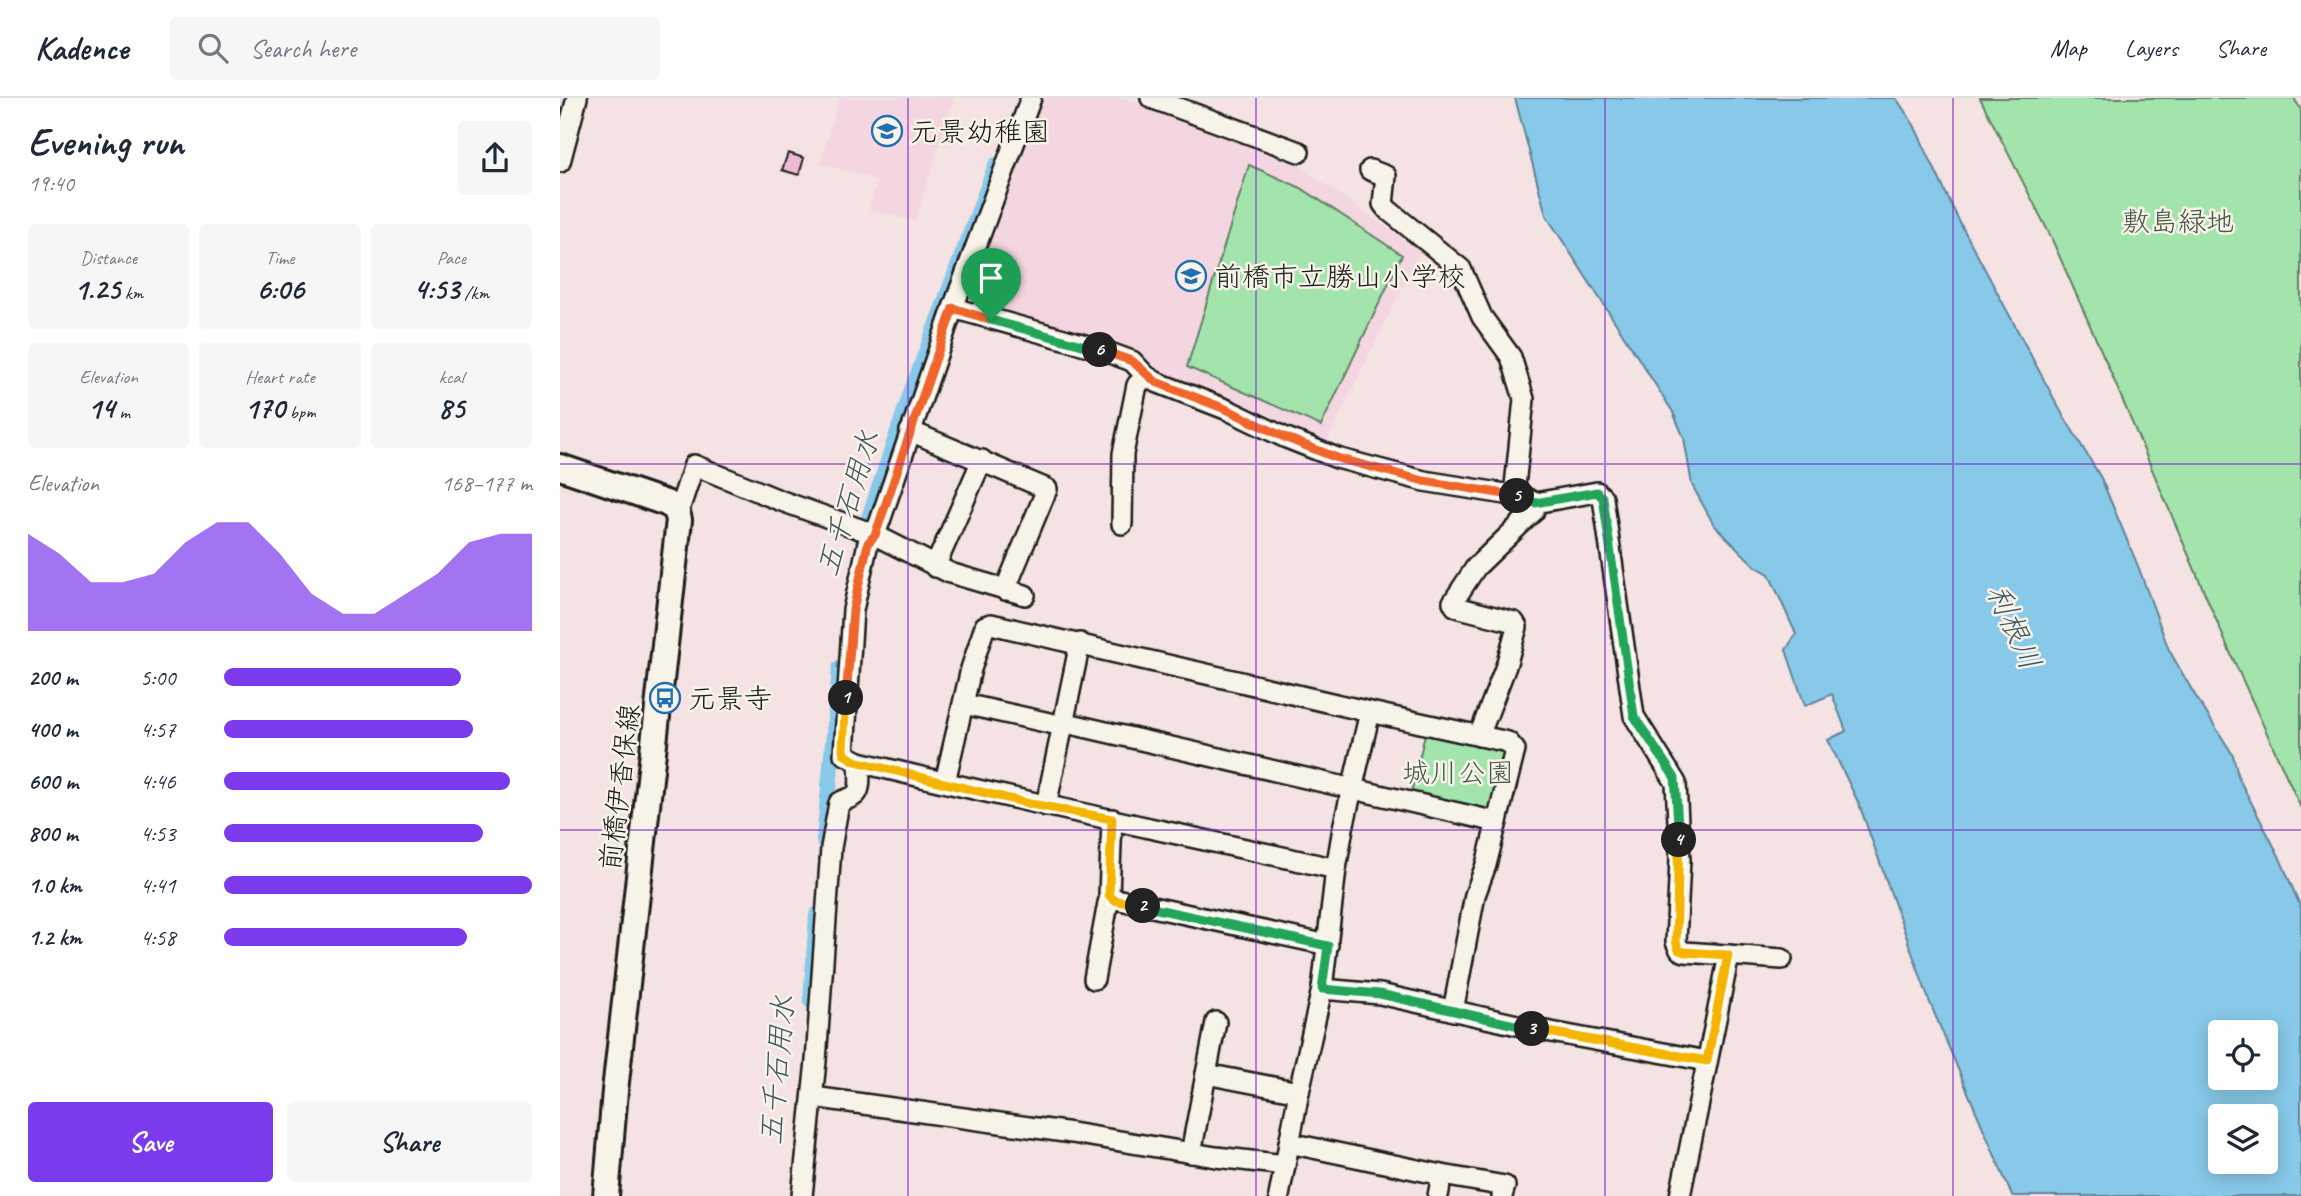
<!DOCTYPE html>
<html lang="en">
<head>
<meta charset="utf-8">
<style>
  body { margin:0; font-family:Caveat,"Klee One",sans-serif; background:#f6f6f7; color:#1f2937; height:100vh; display:flex; flex-direction:column; font-size:26px; white-space:nowrap }
  * { box-sizing:border-box; margin:0 }
  p { font-size:23px; color:#747a83 }
  .icon { flex:none; width:38px; height:38px; fill:none; stroke:currentColor; stroke-width:2; stroke-linecap:round; stroke-linejoin:round }
  .map { position:relative; flex:1; overflow:hidden }
  .panel { display:flex; flex-direction:column; background:#fff; width:560px }
  .panel>* { flex:none }
  .fabs { position:absolute; left:1648px; top:922px; display:grid; gap:14px }
  .fabs a { display:grid; place-items:center; width:70px; height:70px; border-radius:7px; background:#fff; box-shadow:0 4px 18px #0003; font-size:35px }
  .pin { position:absolute; display:grid; place-items:center; width:60px; height:60px; color:#fff; margin:-72px -30px; border-radius:50% 50% 50% 0; rotate:-45deg; box-shadow:0 0 7px #0007 }
  .pin .icon { rotate:45deg }
  .km { position:absolute; width:35px; height:35px; margin:-18px; border-radius:50%; background:#222; color:#fff; font-size:19px; line-height:35px; text-align:center }
  .round { display:grid; place-items:center; flex:none; width:74px; height:74px; border-radius:7px; background:#f6f6f7 }
  .summary { display:flex; align-items:center; justify-content:space-between; height:119px; padding:0 28px }
  h1 { font-size:38px; font-weight:700; line-height:52px }
  .figures { display:grid; grid-template-columns:repeat(3,1fr); gap:10px; height:119px; padding:7px 28px }
  .figures div { display:grid; align-content:center; border-radius:7px; background:#f6f6f7; text-align:center }
  .figures b { font-size:30px; font-weight:700 }
  .figures small { font-size:19px; font-weight:400 }
  .figures p { font-size:19px }
  .chart { height:196px; padding:14px 28px }
  .chart p { display:flex; justify-content:space-between }
  .chart svg { width:100%; height:126px; margin-top:7px; fill:#7c3aed; opacity:.7 }
  .primary-button { display:flex; gap:14px; margin-top:auto; padding:14px 28px }
  .primary-button a { flex:1; height:80px; border-radius:7px; background:#7c3aed; color:#fff; font-size:28px; font-weight:700; line-height:80px; text-align:center }
  .primary-button a+a { background:#f6f6f7; color:#1f2937 }
  ul { padding:0 28px; list-style:none; font-size:23px }
  li { display:grid; grid-template-columns:112px 84px 1fr; align-items:center; height:52px }
  li i { height:18px; border-radius:9px; background:#7c3aed }
  header { display:flex; align-items:center; gap:42px; box-sizing:border-box; height:98px; padding:0 35px; background:#fff; border-bottom:2px solid #e0e1e3 }
  header strong { font-size:33px }
  nav { display:flex; gap:38px; margin-inline-start:auto; font-size:24px }
  .search { width:490px; height:63px; background:#f6f6f7; display:flex; align-items:center; gap:18px; box-sizing:border-box; padding:0 24px; border-radius:7px; color:#747a83; font-size:26px }
  main { display:flex; flex:1; min-height:0 }
  .map>svg:first-child { display:block }
</style>
</head>
<body>
<header>
<strong>Kadence</strong>
<div class="search"><svg class="icon" aria-label="search" viewBox="0 0 24 24"><circle cx="10" cy="10" r="6"/><path d="M15 15l6 6"/></svg>Search here</div>
<nav><a>Map</a><a>Layers</a><a>Share</a></nav>
</header>
<main>
<section class="panel">
<div class="summary"><div><h1>Evening run</h1><p>19:40</p></div><a class="round"><svg class="icon" aria-label="share" viewBox="0 0 24 24"><path d="M12 15V3M7 8l5-5 5 5M5 13v7h14v-7"/></svg></a></div>
<div class="figures">
<div><p>Distance</p><b>1.25<small> km</small></b></div>
<div><p>Time</p><b>6:06</b></div>
<div><p>Pace</p><b>4:53<small> /km</small></b></div>
</div>
<div class="figures">
<div><p>Elevation</p><b>14<small> m</small></b></div>
<div><p>Heart rate</p><b>170<small> bpm</small></b></div>
<div><p>kcal</p><b>85</b></div>
</div>
<div class="chart"><p><span>Elevation</span>168–177 m</p>
<svg viewBox="0 0 160 44" preserveAspectRatio="none"><path d="M0 44V10L10 17L20 27L30 27L40 24L50 13L60 6L70 6L80 17L90 31L100 38L110 38L120 31L130 24L140 13L150 10L160 10V44z"/></svg>
</div>
<ul>
<li><b>200 m</b>5:00<i style="width:77%"></i></li>
<li><b>400 m</b>4:57<i style="width:81%"></i></li>
<li><b>600 m</b>4:46<i style="width:93%"></i></li>
<li><b>800 m</b>4:53<i style="width:84%"></i></li>
<li><b>1.0 km</b>4:41<i style="width:100%"></i></li>
<li><b>1.2 km</b>4:58<i style="width:79%"></i></li>
</ul>
<div class="primary-button"><a>Save</a><a>Share</a></div>
</section>
<div class="map">
<svg width="1741" height="1098" viewBox="0 0 1741 1098">
  <rect width="100%" height="100%" fill="#f5e2e3"/>
  <filter id="ink" filterUnits="userSpaceOnUse"><feTurbulence type="fractalNoise" baseFrequency=".0143" numOctaves="2"/><feDisplacementMap in="SourceGraphic" scale="14" xChannelSelector="R" yChannelSelector="G"/><feConvolveMatrix kernelMatrix="1 2 1 2 8 2 1 2 1" color-interpolation-filters="sRGB"/></filter>
  <g filter="url(#ink)">
    <!-- built -->
    <g fill="#f3d6df">
      <polygon points="280,0 394,0 355,123 309,112 318,82 260,65"/>
      <polygon points="483,0 564,0 726,59 860,153 767,343 600,272 575,250 405,203"/>
    </g>
    <!-- green -->
    <g fill="#a3e4ad" stroke="#608064" stroke-width="2">
      <polygon points="1420,0 1734,0 1741,12 1741,710 1669,552 1551,275 1490,137"/>
      <polygon points="689,67 741,90 842,157 761,328 627,269"/>
      <polygon points="866,632 942,647 947,655 934,712 925,717 850,699"/>
    </g>
    <!-- water -->
    <path fill="#88c9e9" stroke="#5d8497" stroke-width="2" fill-rule="evenodd" d="M 955,0 L 1336,0 L 1354,27 L 1398,121 L 1499,310 L 1541,380 L 1578,468 L 1609,552 L 1633,594 L 1673,657 L 1679,681 L 1719,758 L 1741,810 L 1741,1098 L 1452,1098 L 1370,905 L 1299,706 L 1268,642 L 1286,633 L 1272,596 L 1245,608 L 1226,552 L 1236,536 L 1209,476 L 1195,468 L 1154,427 L 1132,387 L 1124,340 L 1113,314 L 986,117 ZM 1661,934 L 1706,934 L 1706,980 L 1661,980 ZM 1661,1018 L 1706,1018 L 1706,1064 L 1661,1064 Z"/>
    <g fill="none" stroke-linecap="round" stroke-linejoin="round">
      <!-- canal -->
      <g stroke="#88c9e9" stroke-width="16">
        <polyline points="302,441 352,292 436,67"/>
        <polyline points="264,743 280,570"/>
        <polyline points="251,903 257,817"/>
      </g>
    </g>
    <!-- building -->
    <polygon fill="#efbad6" stroke="#1c1c1c" stroke-width="2" points="228,55 244,60 239,77 222,72"/>
    <g fill="none" stroke-linecap="round" stroke-linejoin="round">
      <!-- minor casing -->
      <g stroke="#1c1c1c" stroke-width="24">
        <g id="minor">
          <path d="M 471,0 L 393,210 L 320,423 L 315,437 L 308,445 L 293,512 L 284,656 L 299,664 C 457,703 617,735 776,771"/>
          <polyline points="591,0 739,54"/>
          <polyline points="0,64 17,0"/>
          <polyline points="810,72 826,78 823,106 828,112 901,171 922,219 951,259 964,301 954,398"/>
          <polyline points="393,210 536,250 572,263 586,278 596,284 668,312 724,339 777,360 864,383 964,399 975,405 1037,394 1043,400 1074,618 1116,685 1120,762 1116,844 1120,852 1125,854 1222,861"/>
          <polyline points="350,333 487,391 445,492"/>
          <polyline points="116,411 121,406 134,367 219,402 311,435 390,475 465,497"/>
          <polyline points="562,426 563,356 577,287 586,278"/>
          <polyline points="375,469 422,362"/>
          <polyline points="404,606 494,626 511,626 937,724"/>
          <polyline points="919,638 946,568 957,529 954,524 900,510 895,508 893,504 916,469 974,413 975,405"/>
          <polyline points="385,684 411,571 425,528 431,526 810,614 948,644 955,652 926,767 915,797 893,913"/>
          <polyline points="486,708 520,545"/>
          <polyline points="552,721 549,797 551,800 768,847"/>
          <polyline points="534,881 548,805 551,800"/>
          <polyline points="762,891 820,896 975,931 1147,963"/>
          <polyline points="646,976 739,994"/>
          <polyline points="253,999 512,1035 656,1059 725,1067"/>
          <polyline points="729,1045 882,1077 945,1088 942,1098"/>
          <polyline points="631,1055 656,924"/>
          <path d="M 242,1098 L 256,963 L 271,750 L 279,705 C 284,701 292,701 296,696 C 302,690 299,672 299,664"/>
          <polyline points="719,1098 739,994 762,891 776,771 783,730 810,614"/>
          <polyline points="878,1098 882,1077"/>
          <polyline points="1120,1098 1169,857"/>
        </g>
      </g>
      <!-- major casing -->
      <g stroke="#1c1c1c" stroke-width="30">
        <polyline id="major" points="0,369 106,405 116,411 119,422 55,993 46,1098"/>
      </g>
      <!-- minor -->
      <use href="#minor" stroke="#f7f3e8" stroke-width="19"/>
      <!-- major -->
      <use href="#major" stroke="#f7f3e8" stroke-width="24"/>
    </g>
  </g>
  <g fill="none" stroke-linecap="round" stroke-linejoin="round" filter="url(#ink)">
    <!-- split-1 casing -->
    <g stroke="#fff" stroke-width="14">
      <polyline id="split-1" points="286,600 293,512 308,445 315,437 320,423 393,210 431,222"/>
    </g>
    <!-- split-2 casing -->
    <g stroke="#fff" stroke-width="14">
      <polyline id="split-2" points="286,600 283,651 284,656 295,663 471,706 552,721 549,797 554,802 583,808"/>
    </g>
    <!-- split-3 casing -->
    <g stroke="#fff" stroke-width="14">
      <polyline id="split-3" points="583,808 768,848 762,891 820,896 972,931"/>
    </g>
    <!-- split-4 casing -->
    <g stroke="#fff" stroke-width="14">
      <polyline id="split-4" points="972,931 1147,963 1168,857 1125,854 1119,852 1116,844 1119,742"/>
    </g>
    <!-- split-5 casing -->
    <g stroke="#fff" stroke-width="14">
      <polyline id="split-5" points="957,398 975,405 1037,394 1043,400 1074,618 1115,680 1119,742"/>
    </g>
    <!-- split-6 casing -->
    <g stroke="#fff" stroke-width="14">
      <polyline id="split-6" points="540,252 572,263 596,284 668,312 724,339 777,360 864,383 957,398"/>
    </g>
    <!-- split-7 casing -->
    <g stroke="#fff" stroke-width="14">
      <polyline id="split-7" points="431,222 540,252"/>
    </g>
    <!-- split-1 -->
    <use href="#split-1" stroke="#f0652b" stroke-width="9"/>
    <!-- split-2 -->
    <use href="#split-2" stroke="#f5b400" stroke-width="9"/>
    <!-- split-3 -->
    <use href="#split-3" stroke="#22a559" stroke-width="9"/>
    <!-- split-4 -->
    <use href="#split-4" stroke="#f5b400" stroke-width="9"/>
    <!-- split-5 -->
    <use href="#split-5" stroke="#22a559" stroke-width="9"/>
    <!-- split-6 -->
    <use href="#split-6" stroke="#f0652b" stroke-width="9"/>
    <!-- split-7 -->
    <use href="#split-7" stroke="#22a559" stroke-width="9"/>
  </g>
  <!-- grid -->
  <path fill="none" stroke="#7b2cbf" stroke-width="2" stroke-opacity="0.55" d="M 348,0 L 348,1098M 696,0 L 696,1098M 1045,0 L 1045,1098M 1393,0 L 1393,1098M 0,366 L 1741,366M 0,732 L 1741,732"/>
  <!-- icons -->
  <defs>
    <g id="school-ring" transform="scale(1.575)"><circle r="9.5" fill="#f7f3e8" stroke="#1f6fb2" stroke-width="1.5"/><path d="M0-5L7-2L0 1L-7-2ZM-4 1L0 2.5L4 1V4Q0 6-4 4Z" fill="#1f6fb2"/></g>
    <g id="bus-ring" transform="scale(1.575)"><circle r="9.5" fill="#f7f3e8" stroke="#1f6fb2" stroke-width="1.5"/><path d="M-5-6H5V4H4V6H2V4H-2V6H-4V4H-5ZM-3.5-4V0h7V-4ZM-3.5 1.2v1.5H-2V1.2ZM2 1.2v1.5H3.5V1.2Z" fill="#1f6fb2"/></g>
  </defs>
  <g fill-rule="evenodd">
    <use href="#school-ring" x="327" y="33"/>
    <use href="#school-ring" x="631" y="178"/>
    <use href="#bus-ring" x="105" y="600"/>
  </g>
  <g text-anchor="middle" stroke-width="5" stroke-linejoin="round" paint-order="stroke">
    <!-- poi labels -->
    <g font-size="28" fill="#1c1c1c" stroke="#f7f3e8" text-anchor="start">
      <text x="350" y="43">元景幼稚園</text>
      <text x="654" y="188">前橋市立勝山小学校</text>
      <text x="128" y="610">元景寺</text>
    </g>
    <!-- park labels -->
    <g font-size="28" fill="#445848" stroke="#f7f3e8">
      <text x="1618" y="133">敷島緑地</text>
      <text x="898" y="684">城川公園</text>
    </g>
    <!-- street labels -->
    <g font-size="28" fill="#1c1c1c" stroke="#f7f3e8">
      <text transform="translate(59 689) rotate(-83)" y="10">前橋伊香保線</text>
    </g>
    <!-- water labels -->
    <g font-size="30" font-style="italic" fill="#425964" stroke="#f7f3e8">
      <text transform="translate(288 405) rotate(-73)" y="10">五千石用水</text>
      <text transform="translate(1454 529) rotate(66)" y="10">利根川</text>
      <text transform="translate(217 972) rotate(-85)" y="10">五千石用水</text>
    </g>
  </g>
</svg>
<div class="fabs">
<a><svg class="icon" aria-label="locate" viewBox="0 0 24 24"><circle cx="12" cy="12" r="6"/><path d="M12 2v4M12 18v4M2 12h4M18 12h4"/></svg></a>
<a><svg class="icon" aria-label="layers" viewBox="0 0 24 24"><path d="M12 4l9 5-9 5-9-5zM3 14l9 5 9-5"/></svg></a>
</div>
<div class="pin" style="left:431px;top:222px;background:#1e9e55"><svg class="icon" aria-label="arrive" viewBox="0 0 24 24"><path d="M6 21V4h12l-3 4 3 4H6"/></svg></div>
<b class="km" style="left:286px;top:600px">1</b>
<b class="km" style="left:583px;top:808px">2</b>
<b class="km" style="left:972px;top:931px">3</b>
<b class="km" style="left:1119px;top:742px">4</b>
<b class="km" style="left:957px;top:398px">5</b>
<b class="km" style="left:540px;top:252px">6</b>
</div>
</main>
</body>
</html>
